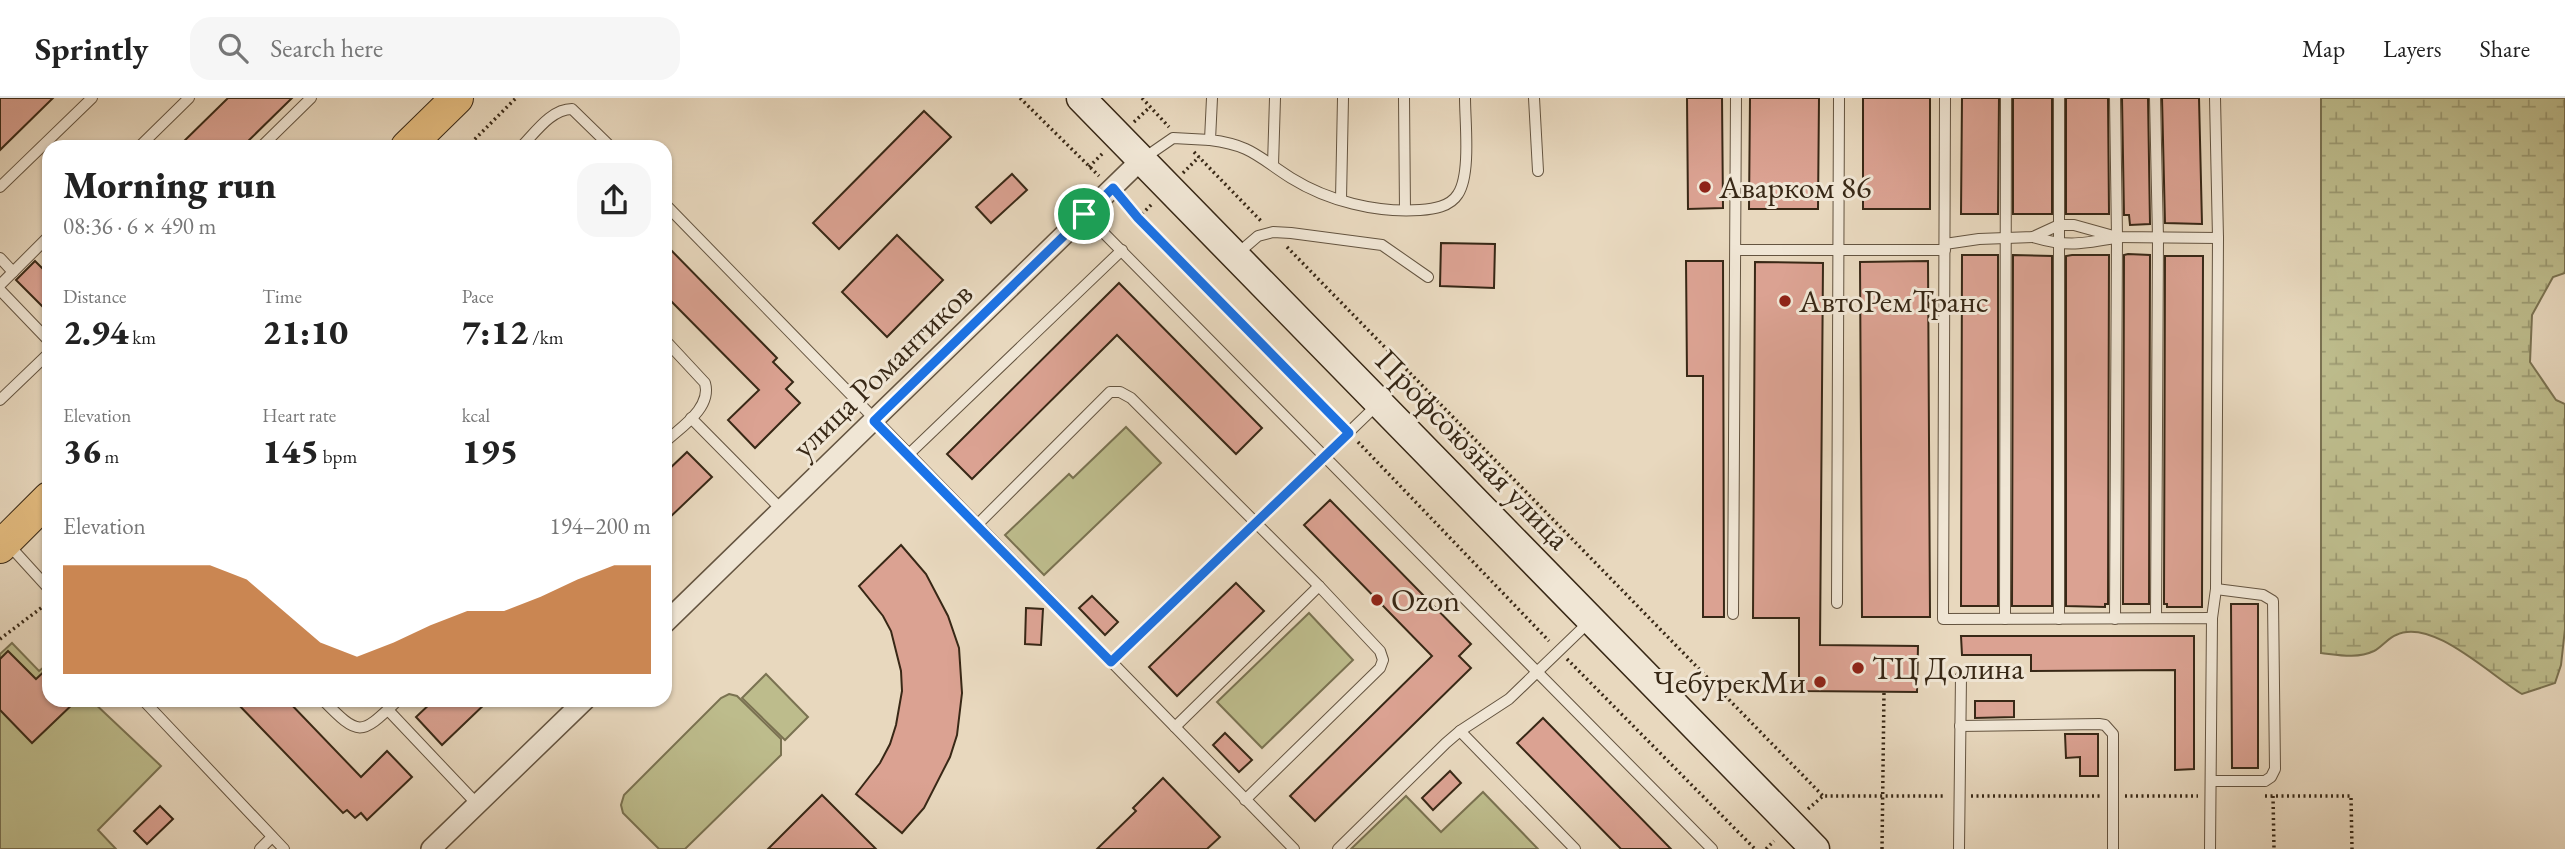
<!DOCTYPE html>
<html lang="en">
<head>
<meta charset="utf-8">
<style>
  body { margin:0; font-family:"EB Garamond",serif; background:#f6f6f6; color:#222; height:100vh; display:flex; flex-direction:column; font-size:26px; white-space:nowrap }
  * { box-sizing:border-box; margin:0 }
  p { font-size:23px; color:#767676 }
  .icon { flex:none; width:38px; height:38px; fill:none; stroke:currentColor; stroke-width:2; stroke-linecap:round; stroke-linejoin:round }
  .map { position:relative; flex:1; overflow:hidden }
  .side { position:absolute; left:42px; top:42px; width:630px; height:567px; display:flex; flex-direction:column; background:#fff; border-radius:21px; box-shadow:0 2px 5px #0004 }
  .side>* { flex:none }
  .pin { position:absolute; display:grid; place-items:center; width:60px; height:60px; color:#fff; margin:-30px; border:4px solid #fff; border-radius:50%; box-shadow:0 2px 7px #0007 }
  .round { display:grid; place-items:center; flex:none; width:74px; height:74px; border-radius:21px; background:#f6f6f6 }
  .head { display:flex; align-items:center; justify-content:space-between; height:119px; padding:0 21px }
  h1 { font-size:38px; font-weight:800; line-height:52px }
  .stats { display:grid; grid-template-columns:repeat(3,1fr); gap:10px; height:119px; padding:7px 21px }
  .stats div { display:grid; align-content:center }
  .stats b { font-size:35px; font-weight:800 }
  .stats small { font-size:19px; font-weight:400 }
  .stats p { font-size:19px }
  .chart { height:196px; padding:14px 21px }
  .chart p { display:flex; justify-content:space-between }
  .chart svg { width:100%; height:126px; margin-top:7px; fill:#b45309; opacity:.7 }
  header { display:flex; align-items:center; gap:42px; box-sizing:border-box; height:98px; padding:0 35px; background:#fff; border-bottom:2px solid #e0e0e0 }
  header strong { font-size:33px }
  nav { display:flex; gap:38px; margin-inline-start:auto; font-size:24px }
  .search { width:490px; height:63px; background:#f6f6f6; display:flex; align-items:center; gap:18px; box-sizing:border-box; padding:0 24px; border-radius:21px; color:#767676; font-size:26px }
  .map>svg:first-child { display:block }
</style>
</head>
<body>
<header>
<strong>Sprintly</strong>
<div class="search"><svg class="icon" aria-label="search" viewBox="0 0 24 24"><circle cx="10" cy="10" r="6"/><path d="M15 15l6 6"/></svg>Search here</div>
<nav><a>Map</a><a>Layers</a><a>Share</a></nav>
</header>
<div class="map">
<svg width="2565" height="751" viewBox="0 0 2565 751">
  <defs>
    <pattern id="wetland-marsh" width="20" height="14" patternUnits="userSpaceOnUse" patternTransform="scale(1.75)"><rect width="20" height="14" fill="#bdbc8c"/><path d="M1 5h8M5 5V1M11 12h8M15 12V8" fill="none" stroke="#9b9971"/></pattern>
  </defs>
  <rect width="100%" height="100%" fill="#e8d8be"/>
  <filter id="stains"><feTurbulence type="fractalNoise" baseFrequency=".00286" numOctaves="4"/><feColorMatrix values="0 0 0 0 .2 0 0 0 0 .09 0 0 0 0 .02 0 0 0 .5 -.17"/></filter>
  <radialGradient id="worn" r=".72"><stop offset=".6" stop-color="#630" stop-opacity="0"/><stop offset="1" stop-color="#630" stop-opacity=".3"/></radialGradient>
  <!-- green -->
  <g fill="#bdbc8c" stroke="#7a7251" stroke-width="2">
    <polygon points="1126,329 1161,365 1044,477 1005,437 1069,376 1073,380"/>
    <polygon points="1309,515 1353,562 1262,650 1217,604"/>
    <polygon points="12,545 39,573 49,565 49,602 91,602 161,668 98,732 116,751 0,751 0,556"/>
    <polygon points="766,576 808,619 785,642 742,600"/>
    <polygon points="729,596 737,598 781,641 781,657 685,751 659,751 623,715 621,707 624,697 721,600"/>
    <polygon points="1483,694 1538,751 1351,751 1406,698 1441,734"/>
  </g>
  <!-- wetland -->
  <path fill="url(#wetland-marsh)" stroke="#7a7251" stroke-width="2" d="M 2321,0 L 2565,0 L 2565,175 L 2553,179 L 2532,217 L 2530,264 L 2556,302 L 2565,306 L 2565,531 L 2561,567 L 2555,585 L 2522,596 C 2491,578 2432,519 2396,537 C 2388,540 2382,549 2374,553 C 2357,561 2339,557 2321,555 Z"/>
  <!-- building -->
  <g fill="#dba292" stroke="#382816" stroke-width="2">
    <polygon points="0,0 53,0 0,52"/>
    <polygon points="228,0 292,0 242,49 178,49"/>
    <polygon points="1687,0 1722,0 1723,110 1688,111"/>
    <polygon points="1750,0 1819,0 1818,111 1749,111"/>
    <rect x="1863" y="0" width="67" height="111"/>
    <polygon points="1962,0 1999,0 1998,116 1961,116"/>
    <rect x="2013" y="0" width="39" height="116"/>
    <polygon points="2066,0 2108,0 2109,116 2066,116"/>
    <polygon points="2122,0 2148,0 2150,126 2130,127 2129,117 2124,117"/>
    <polygon points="2162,0 2199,0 2202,126 2165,125"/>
    <polygon points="924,13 951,39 839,151 813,125"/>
    <polygon points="1012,76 1027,92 991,125 976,109"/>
    <polygon points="897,137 943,182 887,239 842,194"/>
    <polygon points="1441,145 1495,146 1494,190 1440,188"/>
    <polygon points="665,146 777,260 773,264 793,284 786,291 800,305 755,350 728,322 759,292 665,197"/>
    <polygon points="2128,156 2150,157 2149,506 2123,506 2124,157"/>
    <polygon points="1962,157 1998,157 1998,508 1961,508"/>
    <polygon points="2013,157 2052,158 2052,508 2012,508"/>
    <polygon points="2072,157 2109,157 2108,506 2105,506 2105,509 2066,508 2066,158"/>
    <polygon points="2165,158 2203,158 2202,509 2167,509 2167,506 2164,506"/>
    <polygon points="35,163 49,177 49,215 16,182"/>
    <polygon points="1686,163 1723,163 1724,519 1703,519 1703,278 1687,278"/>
    <polygon points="1928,163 1930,519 1862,519 1860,164"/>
    <polygon points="1755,164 1823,165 1820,547 1918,548 1917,594 1799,593 1799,520 1753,520"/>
    <polygon points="1119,185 1262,330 1236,356 1117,237 972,381 947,356"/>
    <polygon points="687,354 712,379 665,424 665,375"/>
    <polygon points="1330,402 1471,546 1459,558 1471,570 1315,723 1290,698 1432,558 1304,427"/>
    <polygon points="901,447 926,476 948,518 959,550 962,595 957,637 950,659 924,710 902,735 856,696 880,665 890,646 896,627 902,593 901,573 891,533 883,518 859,488"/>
    <polygon points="1236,485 1264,513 1177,598 1149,569"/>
    <polygon points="1092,498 1118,524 1105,537 1079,510"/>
    <polygon points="2231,506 2258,506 2258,670 2232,670"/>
    <polygon points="1026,510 1043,511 1041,547 1025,546"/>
    <polygon points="1961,538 2194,538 2194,671 2175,672 2175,572 2031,573 2031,557 1962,557"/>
    <polygon points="8,553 36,581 49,569 49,602 77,602 32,645 0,612 0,561"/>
    <polygon points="234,602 287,602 361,679 387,653 412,679 367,722 361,715 355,720 347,712 343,715"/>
    <polygon points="434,602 489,602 442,647 416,619"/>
    <polygon points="1975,603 2014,603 2014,619 1975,620"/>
    <polygon points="1543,620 1671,751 1621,751 1517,645"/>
    <polygon points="1225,635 1252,662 1239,674 1213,647"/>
    <polygon points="2065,636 2098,636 2098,678 2080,678 2080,659 2066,660"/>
    <polygon points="1450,673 1461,685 1433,712 1422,700"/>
    <polygon points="1163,680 1220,739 1207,751 1097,751 1136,713 1133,710"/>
    <polygon points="822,697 876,751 768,751"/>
    <polygon points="160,708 173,721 147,746 134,733"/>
  </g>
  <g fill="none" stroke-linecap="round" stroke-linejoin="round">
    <!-- lane casing -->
    <g stroke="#645440" stroke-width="12">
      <g id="lane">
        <path d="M 1212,0 L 1210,42 C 1251,47 1258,59 1291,80 C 1328,103 1376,115 1420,112 C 1433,111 1450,109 1458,96 C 1471,76 1465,24 1465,0"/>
        <polyline points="1404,0 1405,112"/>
        <polyline points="1534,0 1538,73"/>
        <polyline points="1945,0 1943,521 2212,520 2210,751"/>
        <polyline points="2155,0 2158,140 2156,520"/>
        <polyline points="139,49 189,0"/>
        <polyline points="261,49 311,0"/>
        <path d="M 521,49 C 535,35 551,11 572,11 L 611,49"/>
        <polyline points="1144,60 1173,40 1210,42"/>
        <polyline points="1273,67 1275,0"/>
        <polyline points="0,89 92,0"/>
        <polyline points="1341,101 1343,0"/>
        <polyline points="665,106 1294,751"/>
        <polyline points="1085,116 1712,751"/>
        <path d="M 2033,139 C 2067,149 2080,146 2115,140"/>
        <polyline points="1945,146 1979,141 2033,139 2059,127 2074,127 2117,139 2218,140"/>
        <polyline points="1736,152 1945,152"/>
        <polyline points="1237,156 1258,138 1273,134 1291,135 1382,147 1428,179"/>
        <polyline points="0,160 13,174"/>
        <polyline points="0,187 49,138"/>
        <polyline points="0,192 49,243"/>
        <path d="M 665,242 L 705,285 C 712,310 681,329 665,344"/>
        <polyline points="0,302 49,255"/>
        <polyline points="691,320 782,412"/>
        <polyline points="908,357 1122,152"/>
        <polyline points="977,427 1110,294 1120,294 1131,300 1319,488 1380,553 1383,562 1380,570 1245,702"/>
        <polyline points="8,446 49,491"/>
        <polyline points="1837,505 1839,0"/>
        <polyline points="1733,516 1736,0"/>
        <polyline points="2212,520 2216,491 2218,140 2215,0"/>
        <polyline points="2005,521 2006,0"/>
        <polyline points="2059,521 2059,0"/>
        <polyline points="2115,521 2117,139 2115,0"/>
        <polyline points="1111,564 1377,307"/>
        <polyline points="143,602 284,751"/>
        <path d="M 323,602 C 360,640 361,637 398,602"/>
        <polyline points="388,612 477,706"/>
        <polyline points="1960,628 2099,626 2105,627 2113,636 2113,751"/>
        <polyline points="1175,629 1319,488"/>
        <polyline points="1460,633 1575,751"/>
        <polyline points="2211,683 2265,683 2271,679 2275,671 2273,503 2263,497 2216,491"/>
        <polyline points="260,751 272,739"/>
        <polyline points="1338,751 1446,645 1460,633 1509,601 1590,523"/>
        <polyline points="1959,751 1961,578"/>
      </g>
    </g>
    <!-- street casing -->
    <g stroke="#645440" stroke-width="22">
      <g id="street">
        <polyline points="665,525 1141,62"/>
        <polyline points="431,751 585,602"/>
      </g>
    </g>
    <!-- secondary casing -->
    <g stroke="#382816" stroke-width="31">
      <polyline id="secondary" points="1081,0 1815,751"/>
    </g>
    <!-- primary casing -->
    <g stroke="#382816" stroke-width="34">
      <g id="primary">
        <polyline points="407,49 457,0"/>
        <polyline points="0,449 49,400"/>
      </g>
    </g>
    <!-- path -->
    <g stroke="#382816" stroke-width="3.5" stroke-dasharray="2 3.5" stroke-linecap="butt">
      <polyline points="1020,0 1099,78"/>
      <polyline points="1142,0 1169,29"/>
      <polyline points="1134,24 1150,9"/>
      <polyline points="467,49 516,0"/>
      <polyline points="1194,54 1262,124"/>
      <polyline points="1089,69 1104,54"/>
      <polyline points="1183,75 1199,59"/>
      <polyline points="1124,103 1340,326"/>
      <polyline points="1138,120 1153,105"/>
      <polyline points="1287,149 1823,698"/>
      <polyline points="1358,344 1549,543"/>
      <polyline points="0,541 49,504"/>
      <polyline points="1567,561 1755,751"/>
      <polyline points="1971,698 2100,698"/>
      <polyline points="2125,698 2198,698"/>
      <polyline points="2265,698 2351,698 2352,751"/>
      <polyline points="2273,698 2274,751"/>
      <polyline points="1808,711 1823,698 1946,698"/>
      <polyline points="1766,751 1774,743"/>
      <polyline points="1882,751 1884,593"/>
    </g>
    <!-- lane -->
    <use href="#lane" stroke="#f0e6d5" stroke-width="10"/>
    <!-- street -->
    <use href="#street" stroke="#f0e6d5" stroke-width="19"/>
    <!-- secondary -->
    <use href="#secondary" stroke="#f0e6d5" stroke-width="28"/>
    <!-- primary -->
    <use href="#primary" stroke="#e4bc7f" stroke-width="32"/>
  </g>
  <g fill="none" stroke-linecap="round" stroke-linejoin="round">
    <!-- route casing -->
    <g stroke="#fff" stroke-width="14">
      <polygon id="route" points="1113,90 1138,120 1349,335 1111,564 874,323"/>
    </g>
    <!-- route -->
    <use href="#route" stroke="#1a73e8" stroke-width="9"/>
  </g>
  <!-- markers -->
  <g fill="#8f2418" stroke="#f0e6d5" stroke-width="2.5">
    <circle cx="1705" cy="89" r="7"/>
    <circle cx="1785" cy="203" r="7"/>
    <circle cx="1377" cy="502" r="7"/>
    <circle cx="1858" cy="570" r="7"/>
    <circle cx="1820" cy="584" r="7"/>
  </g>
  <g text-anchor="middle" stroke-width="6" stroke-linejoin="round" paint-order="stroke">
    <!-- poi labels -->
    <g font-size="32" fill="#382816" stroke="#f0e6d5" text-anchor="start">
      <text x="1719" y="100">Аварком 86</text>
      <text x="1799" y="214">АвтоРемТранс</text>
      <text x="1391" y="513">Ozon</text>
      <text x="1872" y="581">ТЦ Долина</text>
      <text x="1806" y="595" text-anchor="end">ЧебурекМи</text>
    </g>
    <!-- street labels -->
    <g font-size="32" fill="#382816" stroke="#f0e6d5">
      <text transform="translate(882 272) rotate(-44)" y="11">улица Романтиков</text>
      <text transform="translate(1473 351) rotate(46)" y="11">Профсоюзная улица</text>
    </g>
  </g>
  <rect width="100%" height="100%" filter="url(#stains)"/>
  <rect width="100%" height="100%" fill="url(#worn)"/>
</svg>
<div class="pin" style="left:1084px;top:116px;background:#1e9e55"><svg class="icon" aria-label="arrive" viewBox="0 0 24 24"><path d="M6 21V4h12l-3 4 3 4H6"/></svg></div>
<section class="side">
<div class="head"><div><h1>Morning run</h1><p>08:36 · 6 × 490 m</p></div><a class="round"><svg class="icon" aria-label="share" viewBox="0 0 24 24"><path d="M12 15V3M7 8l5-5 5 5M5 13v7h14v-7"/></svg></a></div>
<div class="stats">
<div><p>Distance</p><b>2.94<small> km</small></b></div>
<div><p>Time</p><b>21:10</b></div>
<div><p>Pace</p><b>7:12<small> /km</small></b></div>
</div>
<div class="stats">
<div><p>Elevation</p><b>36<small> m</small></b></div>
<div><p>Heart rate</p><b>145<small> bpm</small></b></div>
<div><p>kcal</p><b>195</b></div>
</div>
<div class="chart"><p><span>Elevation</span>194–200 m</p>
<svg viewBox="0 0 160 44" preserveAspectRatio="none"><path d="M0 44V6L10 6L20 6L30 6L40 6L50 11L60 22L70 33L80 38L90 33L100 27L110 22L120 22L130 17L140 11L150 6L160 6V44z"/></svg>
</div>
</section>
</div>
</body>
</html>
